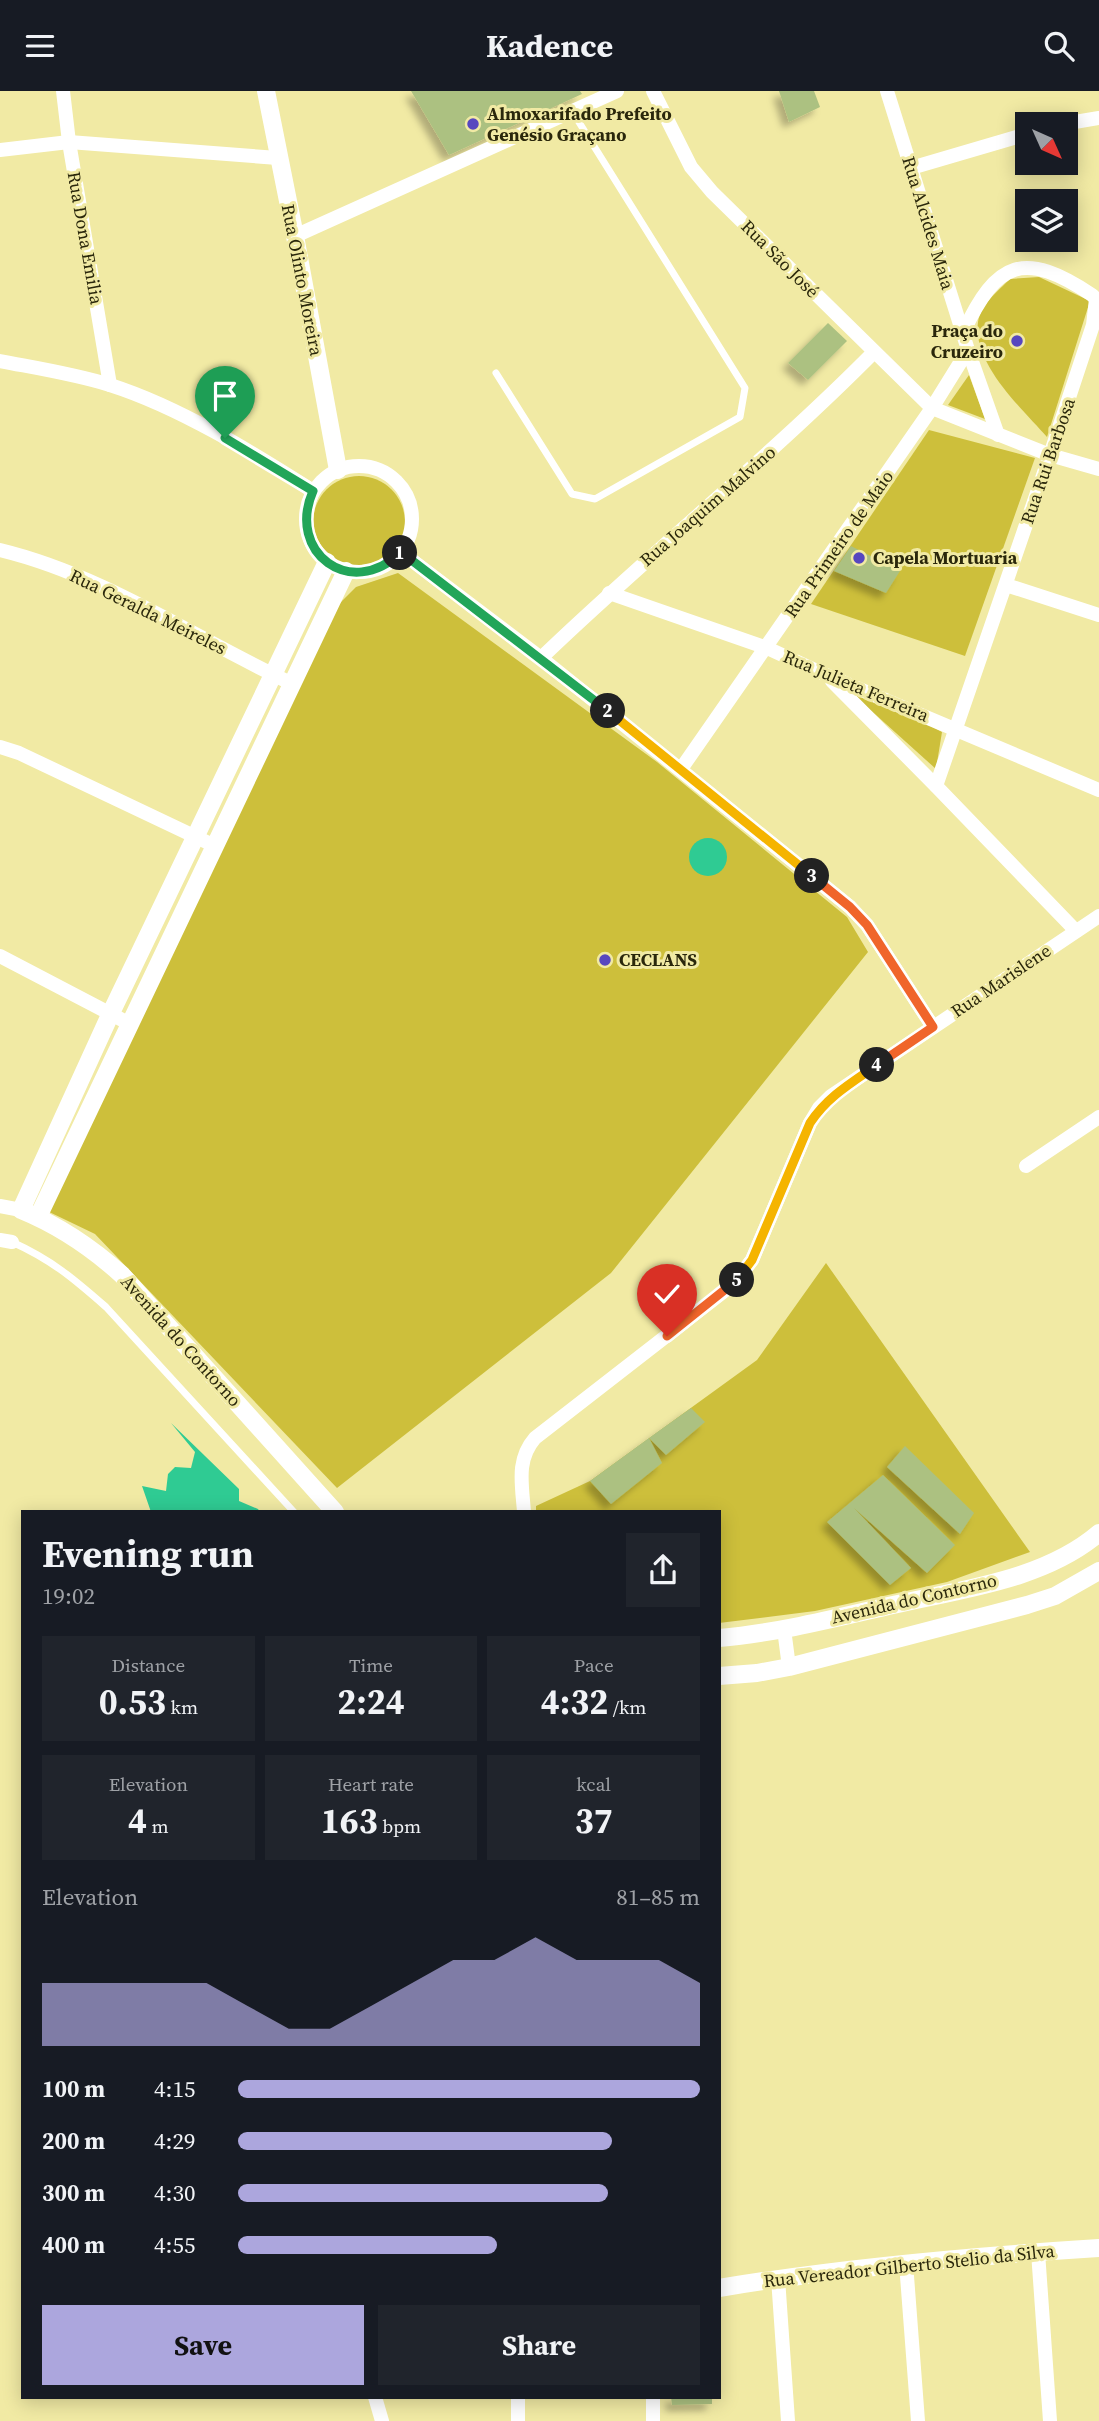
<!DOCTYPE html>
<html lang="en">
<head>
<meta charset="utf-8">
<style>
  body { margin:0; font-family:"Source Serif 4",serif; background:#20242c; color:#f1f3f6; height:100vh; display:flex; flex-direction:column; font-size:26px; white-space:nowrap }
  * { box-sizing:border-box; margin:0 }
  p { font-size:23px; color:#9ea1a6 }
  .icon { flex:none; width:38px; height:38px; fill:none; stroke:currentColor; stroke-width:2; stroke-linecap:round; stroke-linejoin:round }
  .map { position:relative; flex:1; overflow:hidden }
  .details { position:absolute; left:21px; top:1419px; width:700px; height:889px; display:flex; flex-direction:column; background:#171b24; border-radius:0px; box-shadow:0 4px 18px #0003 }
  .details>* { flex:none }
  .needle { width:46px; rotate:135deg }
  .controls { position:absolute; left:1015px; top:21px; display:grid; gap:14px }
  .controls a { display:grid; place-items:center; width:63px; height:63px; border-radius:0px; background:#171b24; box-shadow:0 4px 18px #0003; font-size:35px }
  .pin { position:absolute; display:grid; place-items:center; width:60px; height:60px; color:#fff; margin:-72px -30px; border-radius:50% 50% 50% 0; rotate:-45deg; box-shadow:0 0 7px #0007 }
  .pin .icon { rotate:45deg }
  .km { position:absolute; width:35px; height:35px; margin:-18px; border-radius:50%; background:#222; color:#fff; font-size:19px; line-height:35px; text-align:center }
  .round { display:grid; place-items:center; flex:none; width:74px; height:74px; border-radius:0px; background:#20242c }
  .headline { display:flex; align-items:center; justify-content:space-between; height:119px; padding:0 21px }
  h1 { font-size:38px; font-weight:700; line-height:52px }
  .figures { display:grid; grid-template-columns:repeat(3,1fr); gap:10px; height:119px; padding:7px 21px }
  .figures div { display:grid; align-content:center; border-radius:0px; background:#20242c; text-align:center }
  .figures b { font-size:35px; font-weight:700 }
  .figures small { font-size:19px; font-weight:400 }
  .figures p { font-size:19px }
  .chart { height:196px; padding:14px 21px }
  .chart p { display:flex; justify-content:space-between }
  .chart svg { width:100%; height:126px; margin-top:7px; fill:#aca6dd; opacity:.7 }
  .action { display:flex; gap:14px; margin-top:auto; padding:14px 21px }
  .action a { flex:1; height:80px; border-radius:0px; background:#aca6dd; color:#111; font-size:28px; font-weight:700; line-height:80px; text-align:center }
  .action a+a { background:#20242c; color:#f1f3f6 }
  ul { padding:0 21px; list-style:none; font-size:23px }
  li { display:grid; grid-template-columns:112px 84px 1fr; align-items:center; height:52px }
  li i { height:18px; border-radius:9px; background:#aca6dd }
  header { display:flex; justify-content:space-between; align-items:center; height:91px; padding:0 21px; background:#171b24; font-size:32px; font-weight:700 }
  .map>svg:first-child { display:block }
</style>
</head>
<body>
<header><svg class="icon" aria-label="menu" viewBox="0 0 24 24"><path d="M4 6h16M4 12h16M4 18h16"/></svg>Kadence<svg class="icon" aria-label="search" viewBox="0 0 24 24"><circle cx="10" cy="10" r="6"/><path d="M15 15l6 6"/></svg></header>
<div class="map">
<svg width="1099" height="2330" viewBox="0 0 1099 2330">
  <defs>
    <filter id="shadow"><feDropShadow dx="-6" dy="6" stdDeviation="3.5" flood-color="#0004"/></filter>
  </defs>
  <rect width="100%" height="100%" fill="#f1eaa4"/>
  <!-- green -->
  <g fill="#cdbf3b">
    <path d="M 1039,186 L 1090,210 L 1047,346 C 1022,318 972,272 978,231 C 981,213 998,200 1010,188 Z"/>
    <polygon points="969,284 985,328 948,314"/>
    <polygon points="929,339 1035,367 965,565 811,513"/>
    <circle cx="359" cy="431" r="46"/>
    <polygon points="398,482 657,671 847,826 868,861 611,1182 337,1397 95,1143 43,1118 335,517 356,496"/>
    <polygon points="862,600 942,641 936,678 856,606"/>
    <polygon points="826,1172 1030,1461 947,1491 815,1520 719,1532 719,1421 536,1421 536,1415 590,1390 757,1269"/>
  </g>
  <!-- water -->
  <g fill="#2fcb93">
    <circle cx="708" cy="766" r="19"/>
    <polygon points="171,1332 239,1398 239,1410 258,1418 260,1421 151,1421 142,1395 166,1400 168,1383 175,1376 191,1377 195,1361"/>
  </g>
  <!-- building -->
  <g fill="#acc181" filter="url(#shadow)">
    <polygon points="411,0 580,0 582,3 449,64"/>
    <polygon points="779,0 814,0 820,16 789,31"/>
    <polygon points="828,232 847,250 808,289 788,272"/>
    <polygon points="851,455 900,480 886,502 834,480"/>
    <polygon points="691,1317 705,1331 666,1364 649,1347"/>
    <polygon points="649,1347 662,1372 611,1413 590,1390"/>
    <polygon points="905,1355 974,1422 960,1443 887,1376"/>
    <polygon points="883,1384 955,1454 927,1482 854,1417 911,1477 890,1494 827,1431"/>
    <polygon points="671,2306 712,2306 712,2313 672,2314"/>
  </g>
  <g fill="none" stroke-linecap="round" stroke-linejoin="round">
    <!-- service -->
    <g stroke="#fff" stroke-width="7">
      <polyline points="496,282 572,403 595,408 740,326 745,297 572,20"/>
      <path d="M 12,1151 C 52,1169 74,1188 106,1216 L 294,1421"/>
    </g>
    <!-- minor -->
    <g stroke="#fff" stroke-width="14">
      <polyline points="63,0 69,51 110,294"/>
      <polyline points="653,0 691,76 712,101 932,317 1050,364 1099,378"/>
      <polyline points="887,0 968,259 998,344"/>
      <polyline points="1063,33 1099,27"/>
      <polyline points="0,59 69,51 278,67"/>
      <polyline points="911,77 1027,43"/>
      <polyline points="295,145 617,0"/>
      <path d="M 0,270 C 36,277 75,283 110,294 C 179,316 252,361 313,400"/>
      <circle cx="359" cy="428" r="53"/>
      <path d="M 0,459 C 104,484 196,548 293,593"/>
      <polyline points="401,461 541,567 850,816 867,834 933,936"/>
      <polyline points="1006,494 1099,524"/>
      <polyline points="609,502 767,557 826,584 1099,699"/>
      <path d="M 541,567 C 650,462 768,368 874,261"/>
      <polyline points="832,590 936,695 1076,840"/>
      <polyline points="0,656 19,662 215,755"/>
      <polyline points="681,678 932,317 968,259"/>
      <path d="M 936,695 L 1050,364 L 1093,234 L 1096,208 L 1092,204 C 1024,159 997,169 963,242"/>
      <polyline points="0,865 130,933"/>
      <polyline points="1026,1075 1099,1026"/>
      <polyline points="0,1115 21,1119"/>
      <polyline points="0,1149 12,1151"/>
      <path d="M 524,1421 C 522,1393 516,1369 535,1347 L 732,1194 L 752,1169 L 810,1032 L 819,1017 L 831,1005 L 1099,825"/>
      <polyline points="784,1538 789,1576"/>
      <polyline points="1038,2161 1050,2330"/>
      <polyline points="906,2172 918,2330"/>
      <polyline points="778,2187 788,2330"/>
      <polyline points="375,2306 382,2330"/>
      <polyline points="518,2306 518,2330"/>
      <polyline points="653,2330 653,2306"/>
    </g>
    <!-- tertiary -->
    <g stroke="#fff" stroke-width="18">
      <polyline points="266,0 295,145 338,379"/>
      <path d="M 327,471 L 110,924 L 21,1119 C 60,1135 91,1156 122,1184 L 335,1421"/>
      <polyline points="38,1126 346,480"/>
      <path d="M 719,1547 C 778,1542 836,1527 893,1514 C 962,1498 1044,1489 1099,1442"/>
      <polyline points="719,1585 757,1582 789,1576 1027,1514 1055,1505 1099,1480"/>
      <path d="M 719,2197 C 845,2176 972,2165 1099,2157"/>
    </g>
  </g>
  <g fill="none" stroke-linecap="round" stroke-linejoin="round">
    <!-- split-1 casing -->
    <g stroke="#fff" stroke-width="14">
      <path id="split-1" d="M 225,347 L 313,400 C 286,462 351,509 400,462"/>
    </g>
    <!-- split-2 casing -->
    <g stroke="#fff" stroke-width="14">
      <polyline id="split-2" points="400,462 401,461 608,620"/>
    </g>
    <!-- split-3 casing -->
    <g stroke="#fff" stroke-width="14">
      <polyline id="split-3" points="608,620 812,785"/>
    </g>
    <!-- split-4 casing -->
    <g stroke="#fff" stroke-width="14">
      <polyline id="split-4" points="812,785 850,816 867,834 933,936 877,974"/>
    </g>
    <!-- split-5 casing -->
    <g stroke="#fff" stroke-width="14">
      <path id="split-5" d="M 737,1189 L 752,1169 L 810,1032 C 827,1006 851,992 877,974"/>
    </g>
    <!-- split-6 casing -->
    <g stroke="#fff" stroke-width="14">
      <polyline id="split-6" points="667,1245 737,1189"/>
    </g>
    <!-- split-1 -->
    <use href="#split-1" stroke="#22a559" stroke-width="9"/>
    <!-- split-2 -->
    <use href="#split-2" stroke="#22a559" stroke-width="9"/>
    <!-- split-3 -->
    <use href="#split-3" stroke="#f5b400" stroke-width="9"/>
    <!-- split-4 -->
    <use href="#split-4" stroke="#f0652b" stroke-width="9"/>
    <!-- split-5 -->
    <use href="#split-5" stroke="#f5b400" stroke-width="9"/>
    <!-- split-6 -->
    <use href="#split-6" stroke="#f0652b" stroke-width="9"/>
  </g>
  <!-- markers -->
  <g fill="#5747bf" stroke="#f1eaa4" stroke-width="2.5">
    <circle cx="473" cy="33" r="7"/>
    <circle cx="1017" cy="250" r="7"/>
    <circle cx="859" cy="467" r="7"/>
    <circle cx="605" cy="869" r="7"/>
  </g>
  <g text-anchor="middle" stroke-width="6" stroke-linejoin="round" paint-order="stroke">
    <!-- poi labels -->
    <g font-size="18" font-weight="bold" fill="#2a270b" stroke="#f1eaa4" text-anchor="start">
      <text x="487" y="29">Almoxarifado Prefeito<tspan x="487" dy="21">Genésio Graçano</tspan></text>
      <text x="1003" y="246" text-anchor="end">Praça do<tspan x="1003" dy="21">Cruzeiro</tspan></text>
      <text x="873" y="473">Capela Mortuaria</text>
      <text x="619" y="875">CECLANS</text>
    </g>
    <!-- street labels -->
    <g font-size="18" fill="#2a270b" stroke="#f1eaa4">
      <text transform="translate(928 132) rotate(73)" y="6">Rua Alcides Maia</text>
      <text transform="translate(85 147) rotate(80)" y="6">Rua Dona Emilia</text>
      <text transform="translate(780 168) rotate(45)" y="6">Rua São José</text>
      <text transform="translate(302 189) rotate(79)" y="6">Rua Olinto Moreira</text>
      <text transform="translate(1048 370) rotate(-71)" y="6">Rua Rui Barbosa</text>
      <text transform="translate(708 415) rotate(-41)" y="6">Rua Joaquim Malvino</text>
      <text transform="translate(839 453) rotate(-55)" y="6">Rua Primeiro de Maio</text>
      <text transform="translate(148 521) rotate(26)" y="6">Rua Geralda Meireles</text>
      <text transform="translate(856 595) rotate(23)" y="6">Rua Julieta Ferreira</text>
      <text transform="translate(1001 890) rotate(-34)" y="6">Rua Marislene</text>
      <text transform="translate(181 1250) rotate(48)" y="6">Avenida do Contorno</text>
      <text transform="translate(914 1508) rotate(-13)" y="6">Avenida do Contorno</text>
      <text transform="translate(909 2175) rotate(-6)" y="6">Rua Vereador Gilberto Stelio da Silva</text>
    </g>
  </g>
</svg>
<div class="controls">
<a><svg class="needle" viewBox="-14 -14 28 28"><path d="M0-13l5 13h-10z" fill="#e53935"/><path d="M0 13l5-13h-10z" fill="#9ea1a6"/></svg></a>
<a><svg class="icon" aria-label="layers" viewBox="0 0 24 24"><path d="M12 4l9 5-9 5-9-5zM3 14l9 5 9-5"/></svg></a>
</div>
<div class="pin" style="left:225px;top:347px;background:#1e9e55"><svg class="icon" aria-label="arrive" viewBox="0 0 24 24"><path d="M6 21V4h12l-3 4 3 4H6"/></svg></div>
<div class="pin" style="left:667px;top:1245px;background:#d93025"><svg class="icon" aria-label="check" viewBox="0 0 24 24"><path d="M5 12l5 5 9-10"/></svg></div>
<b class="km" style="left:400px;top:462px">1</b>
<b class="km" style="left:608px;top:620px">2</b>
<b class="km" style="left:812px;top:785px">3</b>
<b class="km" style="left:877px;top:974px">4</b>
<b class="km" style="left:737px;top:1189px">5</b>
<section class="details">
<div class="headline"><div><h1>Evening run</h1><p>19:02</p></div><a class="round"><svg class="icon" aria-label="share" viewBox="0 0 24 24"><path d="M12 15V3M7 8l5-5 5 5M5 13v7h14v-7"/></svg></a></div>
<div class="figures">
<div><p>Distance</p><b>0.53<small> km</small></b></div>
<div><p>Time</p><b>2:24</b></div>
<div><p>Pace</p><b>4:32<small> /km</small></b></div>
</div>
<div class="figures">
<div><p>Elevation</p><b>4<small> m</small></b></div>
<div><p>Heart rate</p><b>163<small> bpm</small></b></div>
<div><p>kcal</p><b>37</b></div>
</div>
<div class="chart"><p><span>Elevation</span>81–85 m</p>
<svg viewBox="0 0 160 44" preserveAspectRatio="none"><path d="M0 44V22L10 22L20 22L30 22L40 22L50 30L60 38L70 38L80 30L90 22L100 14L110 14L120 6L130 14L140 14L150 14L160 22V44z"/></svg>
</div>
<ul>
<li><b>100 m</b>4:15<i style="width:100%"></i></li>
<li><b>200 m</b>4:29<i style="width:81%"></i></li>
<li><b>300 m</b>4:30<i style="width:80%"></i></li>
<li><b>400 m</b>4:55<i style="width:56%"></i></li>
</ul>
<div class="action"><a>Save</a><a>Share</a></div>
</section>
</div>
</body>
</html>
